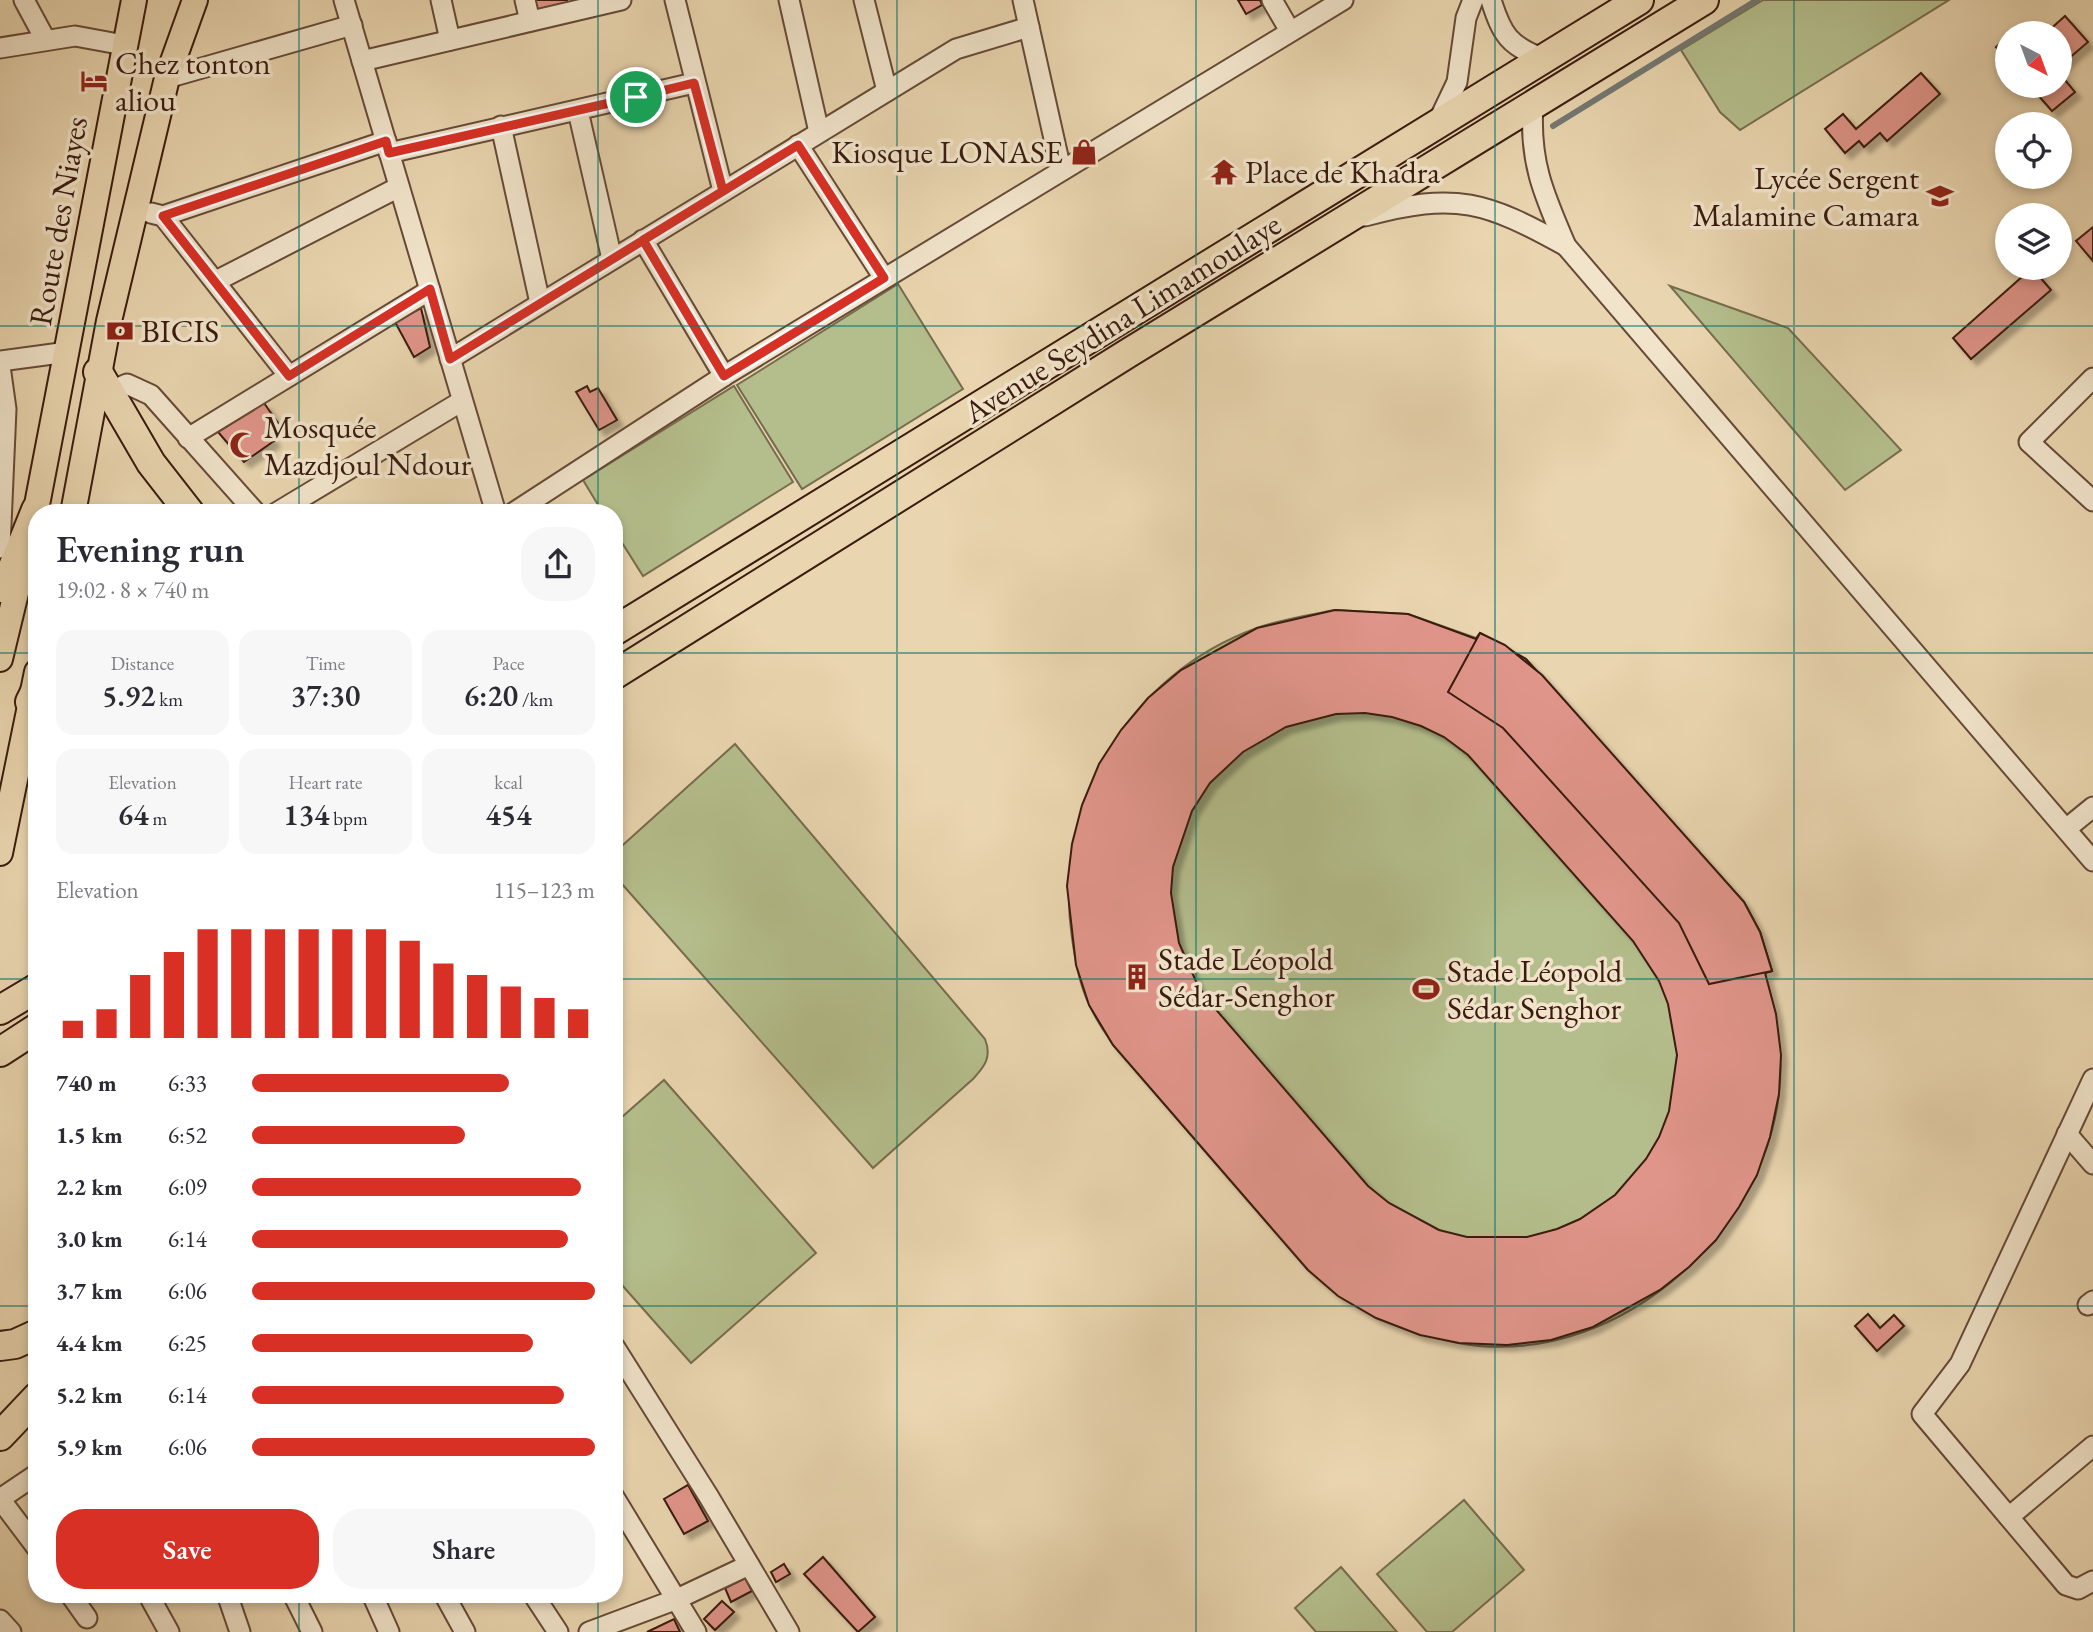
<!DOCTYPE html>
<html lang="en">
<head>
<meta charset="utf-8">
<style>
  body { margin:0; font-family:"EB Garamond",serif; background:#f7f7f7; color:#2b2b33; height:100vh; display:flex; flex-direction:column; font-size:26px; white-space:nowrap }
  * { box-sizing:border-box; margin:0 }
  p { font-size:23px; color:#7c7c81 }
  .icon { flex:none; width:38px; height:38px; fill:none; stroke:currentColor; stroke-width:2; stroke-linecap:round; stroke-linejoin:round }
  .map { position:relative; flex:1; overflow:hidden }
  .drawer { position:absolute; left:28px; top:504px; width:595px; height:1099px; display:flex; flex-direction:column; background:#fff; border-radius:28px; box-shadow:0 4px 10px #0003 }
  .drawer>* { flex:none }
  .needle { width:46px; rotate:139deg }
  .tools { position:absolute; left:1995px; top:21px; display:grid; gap:14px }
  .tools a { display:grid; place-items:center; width:77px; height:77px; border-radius:50%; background:#fff; box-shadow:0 4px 10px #0003; font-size:35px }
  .pin { position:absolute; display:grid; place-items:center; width:60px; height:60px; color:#fff; margin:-30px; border:4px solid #fff; border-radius:50%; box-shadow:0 2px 7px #0007 }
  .round { display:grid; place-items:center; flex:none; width:74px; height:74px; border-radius:28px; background:#f7f7f7 }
  .summary { display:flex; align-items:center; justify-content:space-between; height:119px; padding:0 28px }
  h1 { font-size:38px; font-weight:600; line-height:52px }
  .figures { display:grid; grid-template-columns:repeat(3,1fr); gap:10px; height:119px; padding:7px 28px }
  .figures div { display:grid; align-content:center; border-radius:18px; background:#f7f7f7; text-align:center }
  .figures b { font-size:30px; font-weight:600 }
  .figures small { font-size:19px; font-weight:400 }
  .figures p { font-size:19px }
  .chart { height:196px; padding:14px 28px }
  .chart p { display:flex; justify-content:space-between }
  .chart svg { width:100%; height:126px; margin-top:7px; stroke:#d93025; stroke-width:6 }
  .cta { display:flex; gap:14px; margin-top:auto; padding:14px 28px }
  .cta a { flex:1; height:80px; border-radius:28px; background:#d93025; color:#fff; font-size:28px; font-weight:600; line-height:80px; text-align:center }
  .cta a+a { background:#f7f7f7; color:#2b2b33 }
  ul { padding:0 28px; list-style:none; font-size:23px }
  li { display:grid; grid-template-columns:112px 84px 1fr; align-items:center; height:52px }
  li i { height:18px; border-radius:9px; background:#d93025 }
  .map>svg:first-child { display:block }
</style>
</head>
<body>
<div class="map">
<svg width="2093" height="1632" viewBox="0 0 2093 1632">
  <defs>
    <filter id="shadow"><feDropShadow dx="6" dy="6" stdDeviation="2" flood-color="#0004"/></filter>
  </defs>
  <rect width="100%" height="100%" fill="#e9d5af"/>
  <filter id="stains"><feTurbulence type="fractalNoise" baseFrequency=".00286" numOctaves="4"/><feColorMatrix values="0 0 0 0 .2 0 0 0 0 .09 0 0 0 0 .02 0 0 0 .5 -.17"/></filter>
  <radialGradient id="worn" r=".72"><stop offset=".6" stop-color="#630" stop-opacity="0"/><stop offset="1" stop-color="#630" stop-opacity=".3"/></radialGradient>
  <!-- green -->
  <g fill="#b4be8c" stroke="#776c4e" stroke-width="2">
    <polygon points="1763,0 1949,0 1740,130 1720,112 1681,50"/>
    <polygon points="898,284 963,389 802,489 737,385"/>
    <polygon points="1670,286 1788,328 1901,450 1845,490"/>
    <polygon points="734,386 793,482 643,576 614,530 614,513 603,513 583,480"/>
    <path d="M 1335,610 L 1408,614 L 1476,638 L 1480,633 L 1526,659 L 1744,902 L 1760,932 L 1772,971 L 1765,973 C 1776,1013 1784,1052 1779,1093 C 1763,1240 1609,1371 1458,1343 C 1401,1332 1352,1307 1308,1270 L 1113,1045 C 1105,1032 1095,1019 1089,1004 C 1079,984 1075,960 1072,938 C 1052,804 1129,674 1257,628 C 1282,619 1309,615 1335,610 Z"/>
    <path d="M 735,744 L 985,1039 C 992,1057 985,1066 973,1079 L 873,1168 L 614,875 L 614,853 Z"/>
    <polygon points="664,1080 816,1253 691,1363 614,1276 614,1124"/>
    <polygon points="1464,1500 1524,1570 1452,1632 1427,1632 1377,1574"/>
    <polygon points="1341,1567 1397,1632 1316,1632 1295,1608"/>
  </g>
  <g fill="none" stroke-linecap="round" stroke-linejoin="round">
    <!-- stream -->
    <polyline stroke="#747873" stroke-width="6" points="1553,126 1757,0"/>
  </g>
  <!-- building -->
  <g fill="#e0958a" stroke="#3a1b0f" stroke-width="2" fill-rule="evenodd" filter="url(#shadow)">
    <polygon points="534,0 567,0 568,4 537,12"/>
    <polygon points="1238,0 1260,0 1262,5 1246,14"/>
    <polygon points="2065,16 2088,42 2060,66 2060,33 2046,33"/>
    <polygon points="2007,37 2007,59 1996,47"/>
    <polygon points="1921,73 1940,94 1887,141 1880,133 1864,147 1859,141 1845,153 1825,129 1843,114 1856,129"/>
    <polygon points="2060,74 2075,92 2052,111 2030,86 2060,86"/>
    <polygon points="2093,227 2093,261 2076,241"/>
    <polygon points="2032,268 2051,290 1971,359 1953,338"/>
    <polygon points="421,308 430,347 414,357 395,322"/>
    <polygon points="587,386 590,392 598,388 617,420 599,430 576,392"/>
    <polygon points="264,403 278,423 267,431 274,441 244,462 218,432"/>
    <path d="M 1335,610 L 1408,614 L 1476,639 L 1480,633 L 1526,659 L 1744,902 L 1760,932 L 1772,971 L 1765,973 L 1776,1014 L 1781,1055 L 1779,1094 L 1770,1137 L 1757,1175 L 1739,1207 L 1716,1240 L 1689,1267 L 1660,1290 L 1593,1327 L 1551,1340 L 1507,1345 L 1459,1343 L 1420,1335 L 1376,1318 L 1338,1296 L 1308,1270 L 1113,1045 L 1089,1005 L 1076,965 L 1067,886 L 1072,844 L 1082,805 L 1099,764 L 1121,730 L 1148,698 L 1181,670 L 1257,628 ZM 1365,713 L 1392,717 L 1421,726 L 1444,737 L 1468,755 L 1633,941 L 1659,981 L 1668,1004 L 1677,1055 L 1669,1111 L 1659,1137 L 1646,1159 L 1615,1195 L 1580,1219 L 1557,1229 L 1527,1237 L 1467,1237 L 1439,1230 L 1389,1203 L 1368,1186 L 1212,1005 L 1198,986 L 1179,943 L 1171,893 L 1173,867 L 1192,811 L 1210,783 L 1243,752 L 1286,727 L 1336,714 Z"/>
    <polygon points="1480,633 1505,645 1542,675 1744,902 1760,932 1772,971 1709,984 1679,923 1503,728 1448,692"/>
    <polygon points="1868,1314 1880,1328 1894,1315 1904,1326 1877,1351 1855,1326"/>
    <polygon points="688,1485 708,1521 684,1534 664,1499"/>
    <polygon points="823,1557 875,1617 858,1632 804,1574"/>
    <polygon points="784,1564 790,1574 776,1582 771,1572"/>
    <polygon points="745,1578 752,1591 731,1602 725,1588"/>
    <polygon points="722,1601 734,1612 715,1630 704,1619"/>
    <polygon points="674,1619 680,1632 647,1632"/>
  </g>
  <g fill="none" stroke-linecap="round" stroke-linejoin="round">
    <!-- minor casing -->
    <g stroke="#664a37" stroke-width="23">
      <g id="minor">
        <polyline points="24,0 45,39"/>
        <polyline points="344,0 496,513"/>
        <polyline points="441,0 450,40"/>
        <polyline points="525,0 530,21"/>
        <polyline points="675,0 723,191"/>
        <polyline points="789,0 819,132"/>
        <polyline points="864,0 887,91"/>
        <polyline points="1023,0 1061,170"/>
        <polyline points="1272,0 1290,31"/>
        <path d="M 1491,0 C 1502,35 1509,46 1544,59"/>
        <polyline points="0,48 75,36 124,45"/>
        <polyline points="362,61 621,0"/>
        <polyline points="167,78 352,25"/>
        <path d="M 1533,105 C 1529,162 1544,195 1566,246 L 2093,861"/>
        <polyline points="578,111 612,259"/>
        <polyline points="1438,122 1457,82 1466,18 1473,0"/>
        <polyline points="501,126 540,303"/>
        <polyline points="798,145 884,278"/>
        <polyline points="389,153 694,83"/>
        <polyline points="151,213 163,216 289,376"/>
        <polyline points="163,216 386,141"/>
        <path d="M 1365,216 C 1457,191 1486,202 1566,246"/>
        <polyline points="643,240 724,376"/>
        <polyline points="216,281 399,187"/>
        <polyline points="450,359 956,49 1029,27"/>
        <polyline points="0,361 68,352"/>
        <polyline points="0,366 6,409 0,548"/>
        <polyline points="2093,378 2029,442 2093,501"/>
        <polyline points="111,391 127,384 151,395 256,513"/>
        <polyline points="188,438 430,290"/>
        <polyline points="276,513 462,401"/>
        <polyline points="513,513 724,376 1343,0"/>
        <polyline points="2066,829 2093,807"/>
        <polyline points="2093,1079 1960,1364 1922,1414 2066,1585 2078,1589 2093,1581"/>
        <polyline points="2067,1134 2093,1164"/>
        <polyline points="2088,1305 2093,1301"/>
        <polyline points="614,1346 709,1497 789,1632"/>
        <polyline points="614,1497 696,1632"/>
        <polyline points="0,1499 37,1548"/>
        <polyline points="0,1499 37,1474"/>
        <polyline points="2009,1517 2093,1446"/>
        <polyline points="70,1594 87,1618"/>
        <polyline points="148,1594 169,1632"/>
        <polyline points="227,1594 240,1632"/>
        <polyline points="293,1594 312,1632"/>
        <polyline points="372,1594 389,1632"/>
        <polyline points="444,1594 465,1632"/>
        <polyline points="533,1594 558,1632"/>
        <polyline points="0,1620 11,1632"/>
        <polyline points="589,1632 677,1599 749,1565"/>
      </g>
    </g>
    <!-- major casing -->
    <g stroke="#3a1b0f" stroke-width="28">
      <g id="major">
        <polyline points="73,513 109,321 167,78 195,0"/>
        <polyline points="0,659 36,510 134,0"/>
        <polyline points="0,853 37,672"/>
      </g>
    </g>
    <!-- highway casing -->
    <g stroke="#3a1b0f" stroke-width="32">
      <g id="highway">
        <polyline points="98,372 151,463 190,513"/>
        <polyline points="0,588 13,567 36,510"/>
        <polyline points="614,631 1639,0"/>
        <polyline points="614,675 1130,352 1704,0"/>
        <polyline points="30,702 37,688"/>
        <polyline points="0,1010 37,988"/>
        <polyline points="0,1052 37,1028"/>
        <polyline points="0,1346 15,1344 37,1334"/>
        <polyline points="0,1436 37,1397"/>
      </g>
    </g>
    <!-- minor -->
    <use href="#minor" stroke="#f1e4cb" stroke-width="19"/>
    <!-- major -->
    <use href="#major" stroke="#e9d5af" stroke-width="24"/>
    <!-- highway -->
    <use href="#highway" stroke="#e9d5af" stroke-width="28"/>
  </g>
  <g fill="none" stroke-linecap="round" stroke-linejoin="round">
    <!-- route casing -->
    <g stroke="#fff" stroke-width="14">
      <path id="route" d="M 636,97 L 389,153 L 386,141 L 163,216 L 289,376 L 430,289 L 450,359 C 566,287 682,216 798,145 L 884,278 L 724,376 L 643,240 L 723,191 L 694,83 L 636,97"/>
    </g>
    <!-- route -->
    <use href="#route" stroke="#d93025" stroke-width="9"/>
  </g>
  <!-- grid -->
  <path fill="none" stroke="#0f766e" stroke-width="2" stroke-opacity="0.55" d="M 299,0 L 299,513M 598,0 L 598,513M 897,0 L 897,1632M 1196,0 L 1196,1632M 1495,0 L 1495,1632M 1794,0 L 1794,1632M 0,326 L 2093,326M 0,653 L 37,653M 614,653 L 2093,653M 0,979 L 37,979M 614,979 L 2093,979M 0,1306 L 37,1306M 614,1306 L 2093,1306M 299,1594 L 299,1632M 598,1594 L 598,1632"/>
  <!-- icons -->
  <defs>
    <g id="hotel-bare" transform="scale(2.1)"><path d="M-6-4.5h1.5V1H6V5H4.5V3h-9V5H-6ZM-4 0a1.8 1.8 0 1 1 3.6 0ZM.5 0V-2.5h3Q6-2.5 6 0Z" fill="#8f2418" stroke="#f1e4cb" stroke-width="2.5" paint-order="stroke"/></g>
    <g id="shop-bare" transform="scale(2.1)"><path d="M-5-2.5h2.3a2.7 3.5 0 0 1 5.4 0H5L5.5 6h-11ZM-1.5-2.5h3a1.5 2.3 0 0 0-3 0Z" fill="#8f2418" stroke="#f1e4cb" stroke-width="2.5" paint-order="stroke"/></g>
    <g id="temple-bare" transform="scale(2.1)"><path d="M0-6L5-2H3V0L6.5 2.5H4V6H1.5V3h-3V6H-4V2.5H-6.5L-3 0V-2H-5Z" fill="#8f2418" stroke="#f1e4cb" stroke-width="2.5" paint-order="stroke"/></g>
    <g id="school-bare" transform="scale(2.1)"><path d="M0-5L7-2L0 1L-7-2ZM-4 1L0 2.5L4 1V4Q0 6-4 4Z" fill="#8f2418" stroke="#f1e4cb" stroke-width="2.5" paint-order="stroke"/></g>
    <g id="bank-bare" transform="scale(2.1)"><path d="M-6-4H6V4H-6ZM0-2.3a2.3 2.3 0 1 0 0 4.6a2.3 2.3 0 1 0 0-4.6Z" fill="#8f2418" stroke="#f1e4cb" stroke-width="2.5" paint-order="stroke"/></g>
    <g id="mosque-bare" transform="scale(2.1)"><path d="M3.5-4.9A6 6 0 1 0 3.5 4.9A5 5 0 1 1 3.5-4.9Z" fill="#8f2418" stroke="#f1e4cb" stroke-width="2.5" paint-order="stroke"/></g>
    <g id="building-bare" transform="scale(2.1)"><path d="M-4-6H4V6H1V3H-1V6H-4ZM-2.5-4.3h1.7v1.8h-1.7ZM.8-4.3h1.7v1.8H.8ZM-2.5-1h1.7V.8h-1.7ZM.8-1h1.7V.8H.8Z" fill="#8f2418" stroke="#f1e4cb" stroke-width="2.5" paint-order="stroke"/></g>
    <g id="stadium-bare" transform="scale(2.1)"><path d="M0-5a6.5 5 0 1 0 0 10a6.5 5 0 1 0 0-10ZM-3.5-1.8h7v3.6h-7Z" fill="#8f2418" stroke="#f1e4cb" stroke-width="2.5" paint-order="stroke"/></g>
  </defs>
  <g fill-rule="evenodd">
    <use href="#hotel-bare" x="94" y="81"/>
    <use href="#shop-bare" x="1084" y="152"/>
    <use href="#temple-bare" x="1224" y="172"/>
    <use href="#school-bare" x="1940" y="196"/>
    <use href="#bank-bare" x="120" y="331"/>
    <use href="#mosque-bare" x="243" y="445"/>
    <use href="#building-bare" x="1137" y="977"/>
    <use href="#stadium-bare" x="1426" y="989"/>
  </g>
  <g text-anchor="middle" stroke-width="7" stroke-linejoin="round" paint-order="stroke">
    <!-- poi labels -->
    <g font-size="32" fill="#3a1b0f" stroke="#f1e4cb" text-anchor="start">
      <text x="115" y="74">Chez tonton<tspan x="115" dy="37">aliou</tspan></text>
      <text x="1063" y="163" text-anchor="end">Kiosque LONASE</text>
      <text x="1245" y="183">Place de Khadra</text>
      <text x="1919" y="189" text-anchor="end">Lycée Sergent<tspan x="1919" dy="37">Malamine Camara</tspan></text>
      <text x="141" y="342">BICIS</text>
      <text x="264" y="438">Mosquée<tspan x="264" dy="37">Mazdjoul Ndour</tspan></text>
      <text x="1158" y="970">Stade Léopold<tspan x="1158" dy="37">Sédar-Senghor</tspan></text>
      <text x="1447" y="982">Stade Léopold<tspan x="1447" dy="37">Sédar Senghor</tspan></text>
    </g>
    <!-- street labels -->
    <g font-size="32" fill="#3a1b0f" stroke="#f1e4cb">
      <text transform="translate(58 221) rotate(-80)" y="11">Route des Niayes</text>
      <text transform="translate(1122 318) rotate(-32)" y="11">Avenue Seydina Limamoulaye</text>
    </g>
  </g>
  <rect width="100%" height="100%" filter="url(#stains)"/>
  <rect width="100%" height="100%" fill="url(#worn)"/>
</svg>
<div class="tools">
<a><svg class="needle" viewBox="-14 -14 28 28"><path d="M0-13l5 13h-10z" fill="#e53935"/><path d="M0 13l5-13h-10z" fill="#7c7c81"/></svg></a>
<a><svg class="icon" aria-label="locate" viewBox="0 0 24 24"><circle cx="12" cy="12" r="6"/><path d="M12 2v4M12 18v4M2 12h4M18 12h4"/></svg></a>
<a><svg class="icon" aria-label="layers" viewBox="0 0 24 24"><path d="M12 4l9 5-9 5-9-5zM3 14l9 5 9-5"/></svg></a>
</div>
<div class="pin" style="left:636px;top:97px;background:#1e9e55"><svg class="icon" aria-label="arrive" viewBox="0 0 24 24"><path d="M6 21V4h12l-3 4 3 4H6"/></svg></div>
<section class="drawer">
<div class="summary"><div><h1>Evening run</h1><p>19:02 · 8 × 740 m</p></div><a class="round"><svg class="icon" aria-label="share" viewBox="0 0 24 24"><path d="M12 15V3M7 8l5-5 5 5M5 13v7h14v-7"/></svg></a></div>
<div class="figures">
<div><p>Distance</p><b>5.92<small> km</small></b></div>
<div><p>Time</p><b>37:30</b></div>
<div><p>Pace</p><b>6:20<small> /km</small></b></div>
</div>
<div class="figures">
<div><p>Elevation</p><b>64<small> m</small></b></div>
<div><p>Heart rate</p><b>134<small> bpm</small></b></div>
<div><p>kcal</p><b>454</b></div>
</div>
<div class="chart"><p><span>Elevation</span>115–123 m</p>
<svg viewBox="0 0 160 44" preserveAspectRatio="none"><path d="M5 44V38M15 44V34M25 44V22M35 44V14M45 44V6M55 44V6M65 44V6M75 44V6M85 44V6M95 44V6M105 44V10M115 44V18M125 44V22M135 44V26M145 44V30M155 44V34"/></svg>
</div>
<ul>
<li><b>740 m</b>6:33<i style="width:75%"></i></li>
<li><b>1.5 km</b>6:52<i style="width:62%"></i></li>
<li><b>2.2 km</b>6:09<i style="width:96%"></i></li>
<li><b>3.0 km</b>6:14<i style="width:92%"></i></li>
<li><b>3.7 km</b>6:06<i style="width:100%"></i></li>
<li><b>4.4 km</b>6:25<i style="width:82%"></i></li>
<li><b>5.2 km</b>6:14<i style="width:91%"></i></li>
<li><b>5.9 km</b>6:06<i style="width:100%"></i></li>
</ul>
<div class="cta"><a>Save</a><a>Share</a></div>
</section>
</div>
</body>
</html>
